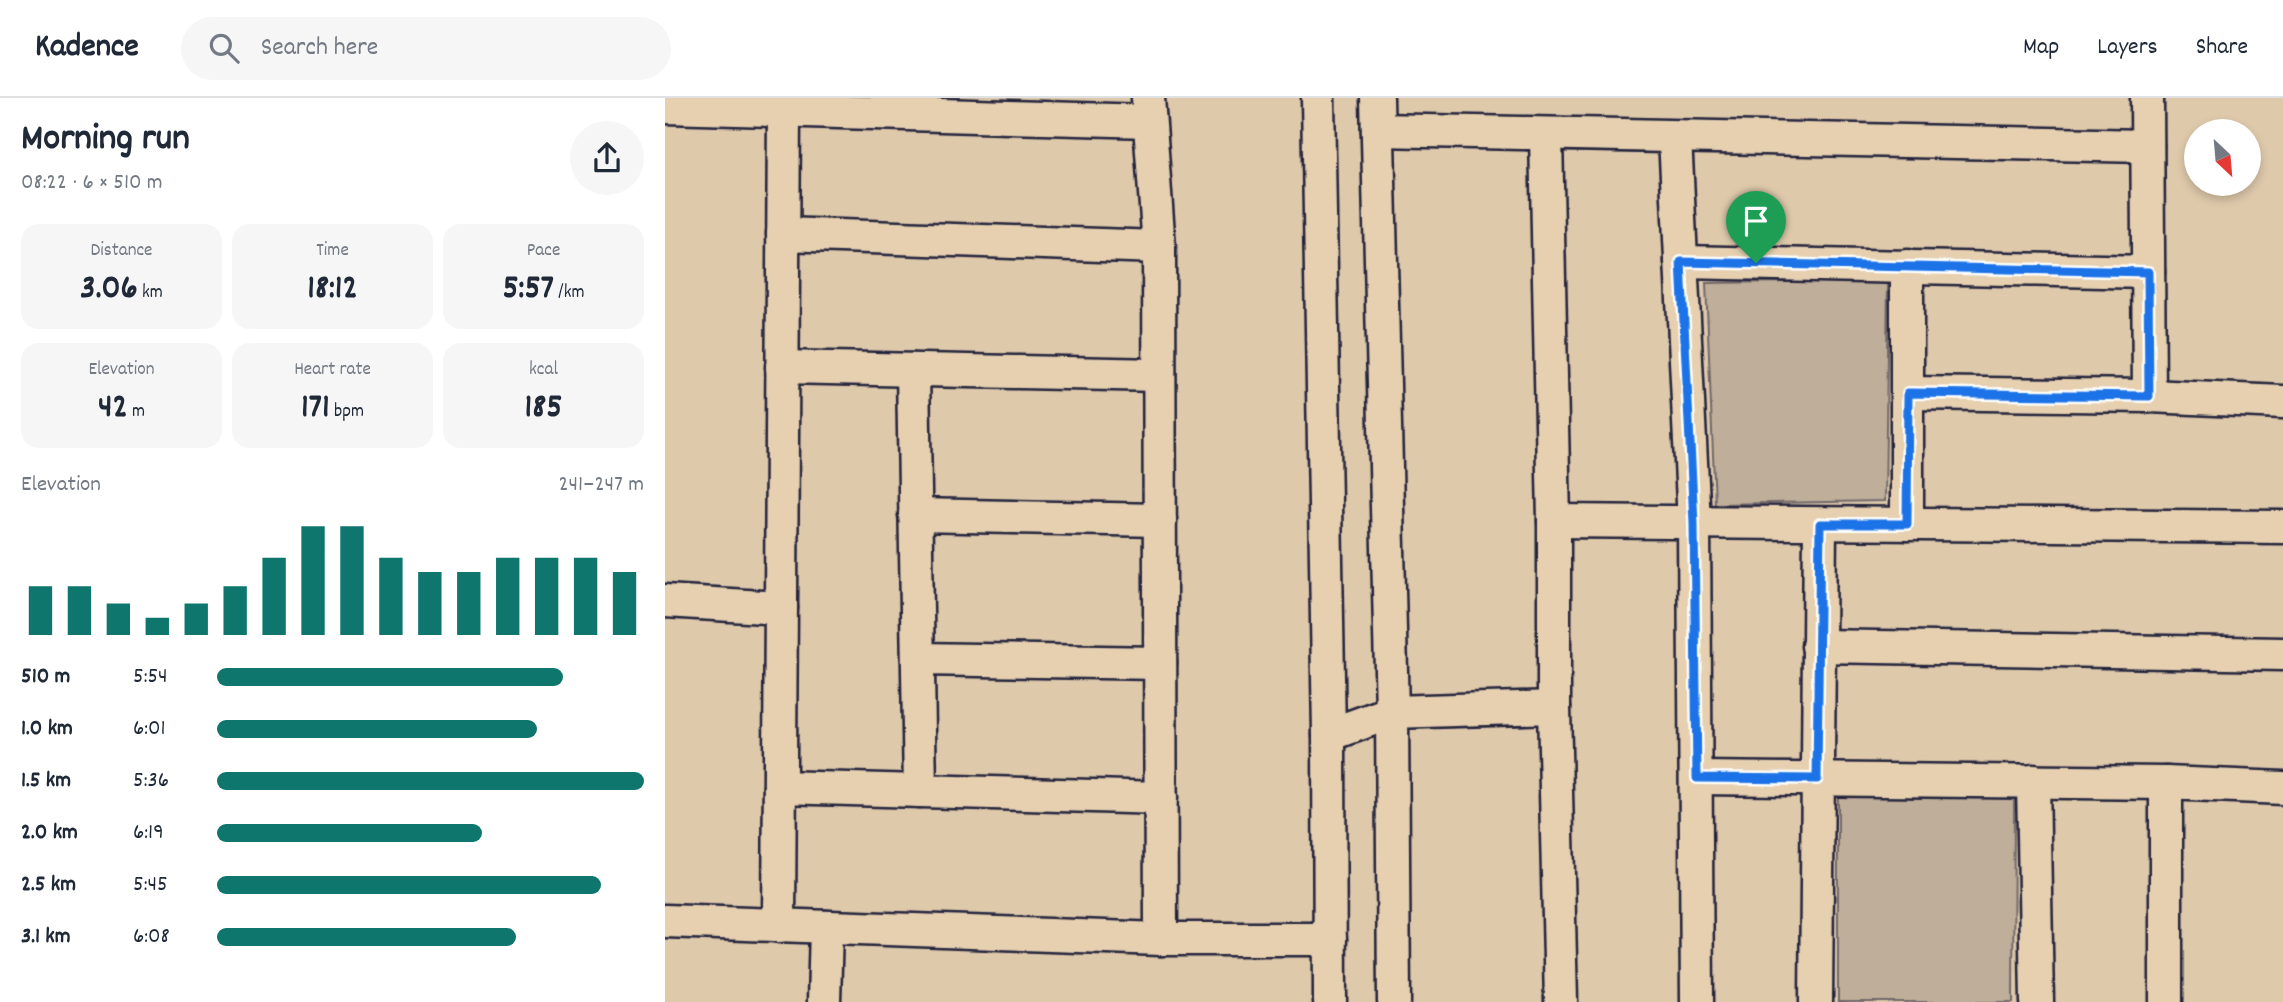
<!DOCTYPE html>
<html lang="en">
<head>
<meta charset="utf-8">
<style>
  body { margin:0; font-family:Dekko,sans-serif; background:#f6f6f7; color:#1f2937; height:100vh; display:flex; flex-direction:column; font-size:26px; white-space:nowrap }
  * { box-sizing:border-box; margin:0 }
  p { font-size:23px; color:#747a83 }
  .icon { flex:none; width:38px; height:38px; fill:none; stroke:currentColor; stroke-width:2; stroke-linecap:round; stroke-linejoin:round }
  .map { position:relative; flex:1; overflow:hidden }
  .details { display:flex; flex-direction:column; background:#fff; width:665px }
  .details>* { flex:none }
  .needle { width:46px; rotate:154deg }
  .buttons { position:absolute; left:1519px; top:21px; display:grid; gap:14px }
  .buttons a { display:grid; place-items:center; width:77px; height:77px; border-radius:50%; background:#fff; box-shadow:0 4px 10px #0003; font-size:35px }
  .pin { position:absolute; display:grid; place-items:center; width:60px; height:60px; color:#fff; margin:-72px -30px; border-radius:50% 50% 50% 0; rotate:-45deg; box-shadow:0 0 7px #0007 }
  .pin .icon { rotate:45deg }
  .round { display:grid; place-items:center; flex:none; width:74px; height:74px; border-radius:37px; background:#f6f6f7 }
  .headline { display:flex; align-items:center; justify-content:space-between; height:119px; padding:0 21px }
  h1 { font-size:38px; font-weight:800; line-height:52px }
  .metrics { display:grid; grid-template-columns:repeat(3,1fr); gap:10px; height:119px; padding:7px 21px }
  .metrics div { display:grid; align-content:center; border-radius:18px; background:#f6f6f7; text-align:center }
  .metrics b { font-size:35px; font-weight:800 }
  .metrics small { font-size:19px; font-weight:400 }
  .metrics p { font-size:19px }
  .chart { height:196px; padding:14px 21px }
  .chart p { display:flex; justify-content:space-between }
  .chart svg { width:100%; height:126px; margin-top:7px; stroke:#0f766e; stroke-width:6 }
  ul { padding:0 21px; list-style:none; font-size:23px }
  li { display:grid; grid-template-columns:112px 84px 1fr; align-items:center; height:52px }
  li i { height:18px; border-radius:9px; background:#0f766e }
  header { display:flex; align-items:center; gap:42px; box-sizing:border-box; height:98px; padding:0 35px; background:#fff; border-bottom:2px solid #e0e1e3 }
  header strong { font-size:33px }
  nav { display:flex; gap:38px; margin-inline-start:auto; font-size:24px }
  .search { width:490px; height:63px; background:#f6f6f7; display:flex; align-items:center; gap:18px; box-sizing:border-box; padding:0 24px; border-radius:38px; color:#747a83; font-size:26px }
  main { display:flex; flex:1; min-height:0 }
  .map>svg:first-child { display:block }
</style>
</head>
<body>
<header>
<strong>Kadence</strong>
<div class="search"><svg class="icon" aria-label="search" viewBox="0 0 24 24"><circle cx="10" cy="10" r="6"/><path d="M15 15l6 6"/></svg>Search here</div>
<nav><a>Map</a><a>Layers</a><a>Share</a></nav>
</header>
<main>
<section class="details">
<div class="headline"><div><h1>Morning run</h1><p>08:22 · 6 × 510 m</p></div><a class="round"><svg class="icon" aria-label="share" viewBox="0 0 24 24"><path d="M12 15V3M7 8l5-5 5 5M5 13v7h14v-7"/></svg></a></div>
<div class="metrics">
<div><p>Distance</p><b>3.06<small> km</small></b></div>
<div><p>Time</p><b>18:12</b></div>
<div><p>Pace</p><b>5:57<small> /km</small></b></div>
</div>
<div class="metrics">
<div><p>Elevation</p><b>42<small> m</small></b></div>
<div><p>Heart rate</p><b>171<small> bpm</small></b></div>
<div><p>kcal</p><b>185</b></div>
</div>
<div class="chart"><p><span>Elevation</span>241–247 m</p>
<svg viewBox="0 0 160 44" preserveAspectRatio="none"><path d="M5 44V27M15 44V27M25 44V33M35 44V38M45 44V33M55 44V27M65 44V17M75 44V6M85 44V6M95 44V17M105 44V22M115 44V22M125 44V17M135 44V17M145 44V17M155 44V22"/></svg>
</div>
<ul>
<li><b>510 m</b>5:54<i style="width:81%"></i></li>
<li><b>1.0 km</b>6:01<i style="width:75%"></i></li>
<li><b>1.5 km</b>5:36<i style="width:100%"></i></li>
<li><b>2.0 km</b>6:19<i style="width:62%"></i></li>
<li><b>2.5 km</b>5:45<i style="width:90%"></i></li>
<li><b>3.1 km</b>6:08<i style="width:70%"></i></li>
</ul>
</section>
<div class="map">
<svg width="1618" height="904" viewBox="0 0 1618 904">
  <rect width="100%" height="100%" fill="#dec9ab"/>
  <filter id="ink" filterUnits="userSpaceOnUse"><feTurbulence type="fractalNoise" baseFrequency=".0143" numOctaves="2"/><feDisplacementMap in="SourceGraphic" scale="14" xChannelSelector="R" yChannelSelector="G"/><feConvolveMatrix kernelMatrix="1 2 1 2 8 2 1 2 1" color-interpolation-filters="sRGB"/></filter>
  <g filter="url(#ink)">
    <!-- green -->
    <g fill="#bfae99" stroke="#70686a" stroke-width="2">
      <polygon points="1223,183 1220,403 1050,406 1041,185"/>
      <polygon points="1173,698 1349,700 1348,904 1173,904"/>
    </g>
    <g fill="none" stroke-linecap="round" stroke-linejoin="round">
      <!-- minor casing -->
      <g stroke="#22223b" stroke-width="37">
        <g id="minor">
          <polyline points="483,0 494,149 496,841"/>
          <polyline points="653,0 664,637 665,904"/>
          <polyline points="712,0 727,614 729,904"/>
          <polyline points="1482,0 1484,298"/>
          <polyline points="0,9 484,23"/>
          <polyline points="713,32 1482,48"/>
          <polyline points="881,37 889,423 889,609 896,904"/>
          <polyline points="1010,39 1029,425 1032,904"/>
          <polyline points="118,136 494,149"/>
          <polyline points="1016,164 1483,174"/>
          <polyline points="117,269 494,277"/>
          <polyline points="248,272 255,693"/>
          <polyline points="1243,295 1484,298 1618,304"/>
          <polyline points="250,417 495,422"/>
          <polyline points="889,423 1618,429"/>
          <polyline points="1242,426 1242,168"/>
          <polyline points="0,503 116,510"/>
          <polyline points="1153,548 1618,556"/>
          <polyline points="253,561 495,565"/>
          <polyline points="664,637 727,614 889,609"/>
          <polyline points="1032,680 1501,685 1618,690"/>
          <polyline points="1368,683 1372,904"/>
          <polyline points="115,689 496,700"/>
          <polyline points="0,823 496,841 665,841"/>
          <polyline points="114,828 119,12"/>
          <polyline points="159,904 161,829"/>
          <polyline points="1151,904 1155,426"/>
          <polyline points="1501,904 1501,685"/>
        </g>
      </g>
      <!-- minor -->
      <use href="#minor" stroke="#e6d0b0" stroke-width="32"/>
    </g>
  </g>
  <g fill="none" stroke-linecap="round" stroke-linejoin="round" filter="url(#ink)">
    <!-- route casing -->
    <g stroke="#fff" stroke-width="14">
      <polygon id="route" points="1016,164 1483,174 1484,298 1243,295 1242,426 1155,426 1152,681 1032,680 1029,425"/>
    </g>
    <!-- route -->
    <use href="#route" stroke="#1a73e8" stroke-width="9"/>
  </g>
</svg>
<div class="buttons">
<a><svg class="needle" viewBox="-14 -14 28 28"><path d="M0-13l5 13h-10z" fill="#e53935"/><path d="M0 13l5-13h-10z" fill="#747a83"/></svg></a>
</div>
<div class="pin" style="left:1091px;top:165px;background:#1e9e55"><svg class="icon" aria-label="arrive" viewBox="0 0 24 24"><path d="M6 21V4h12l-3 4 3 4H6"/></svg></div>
</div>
</main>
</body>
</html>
